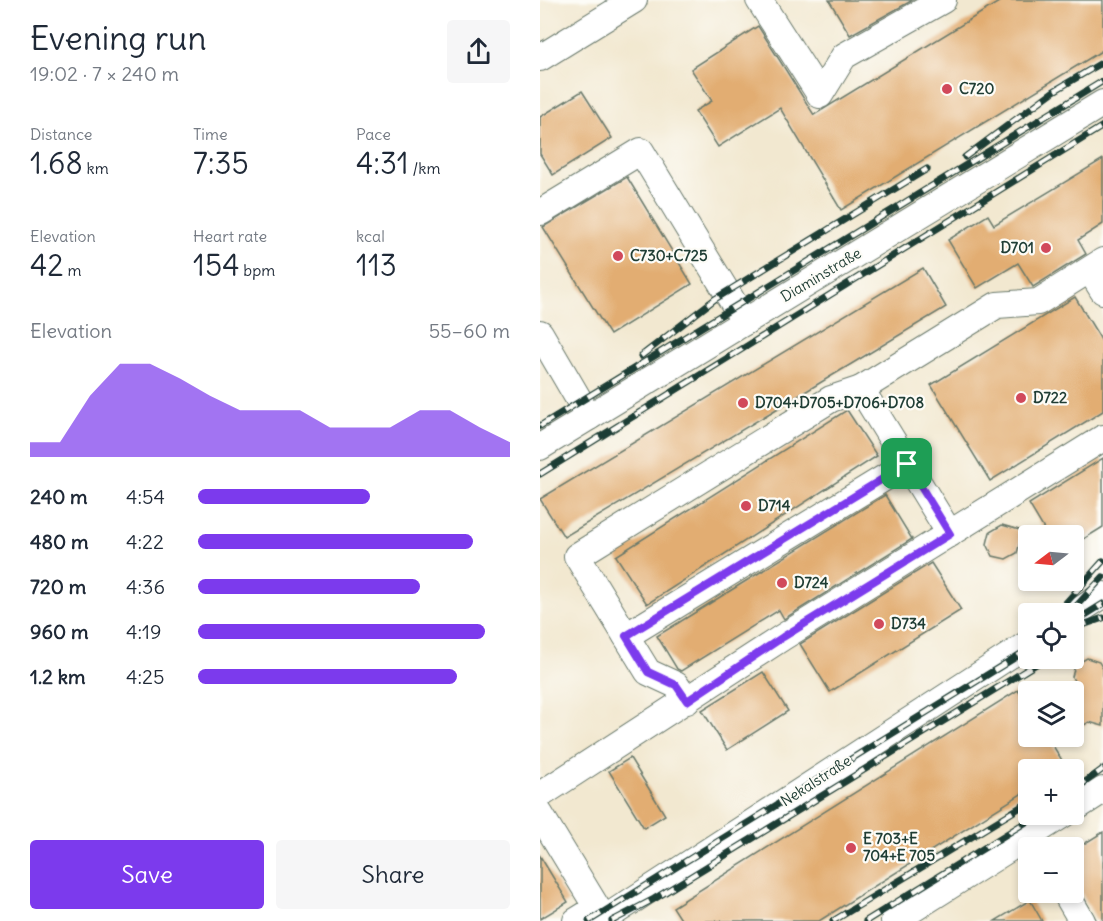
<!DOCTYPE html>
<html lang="en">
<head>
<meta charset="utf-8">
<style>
  body { margin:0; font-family:Delius,sans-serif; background:#f6f6f7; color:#1f2937; height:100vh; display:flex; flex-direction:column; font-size:22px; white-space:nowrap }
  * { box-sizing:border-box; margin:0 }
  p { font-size:20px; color:#747a83 }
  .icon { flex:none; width:33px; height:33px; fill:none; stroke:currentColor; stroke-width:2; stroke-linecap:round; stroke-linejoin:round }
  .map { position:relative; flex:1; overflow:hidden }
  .sheet { display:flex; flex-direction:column; background:#fff; width:540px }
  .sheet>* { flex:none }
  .needle { width:39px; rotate:254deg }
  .controls { position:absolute; left:478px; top:525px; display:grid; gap:12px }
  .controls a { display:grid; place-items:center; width:66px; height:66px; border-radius:6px; background:#fff; box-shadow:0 3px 9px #0003; font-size:30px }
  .pin { position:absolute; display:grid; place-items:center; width:51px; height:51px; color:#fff; margin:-26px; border-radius:12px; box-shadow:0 3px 9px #0006 }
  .round { display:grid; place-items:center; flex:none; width:63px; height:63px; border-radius:6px; background:#f6f6f7 }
  .head { display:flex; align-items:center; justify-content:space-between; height:102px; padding:0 30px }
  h1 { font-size:33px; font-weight:600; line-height:45px }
  .figures { display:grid; grid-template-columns:repeat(3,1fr); gap:9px; height:102px; padding:6px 30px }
  .figures div { display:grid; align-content:center }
  .figures b { font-size:30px; font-weight:600 }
  .figures small { font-size:16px; font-weight:400 }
  .figures p { font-size:16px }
  .chart { height:168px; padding:12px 30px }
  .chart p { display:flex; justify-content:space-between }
  .chart svg { width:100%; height:108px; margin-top:6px; fill:#7c3aed; opacity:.7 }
  .cta { display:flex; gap:12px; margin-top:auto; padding:12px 30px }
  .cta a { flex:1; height:69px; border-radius:6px; background:#7c3aed; color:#fff; font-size:24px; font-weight:600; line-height:69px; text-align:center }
  .cta a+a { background:#f6f6f7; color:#1f2937 }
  ul { padding:0 30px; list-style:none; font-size:20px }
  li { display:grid; grid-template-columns:96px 72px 1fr; align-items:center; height:45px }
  li i { height:15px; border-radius:8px; background:#7c3aed }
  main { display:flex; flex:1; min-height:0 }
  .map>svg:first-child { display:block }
</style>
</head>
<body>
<main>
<section class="sheet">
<div class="head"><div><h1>Evening run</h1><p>19:02 · 7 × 240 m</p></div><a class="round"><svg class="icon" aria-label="share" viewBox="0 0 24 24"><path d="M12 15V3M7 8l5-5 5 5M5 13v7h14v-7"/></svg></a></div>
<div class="figures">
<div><p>Distance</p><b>1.68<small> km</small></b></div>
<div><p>Time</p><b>7:35</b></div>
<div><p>Pace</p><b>4:31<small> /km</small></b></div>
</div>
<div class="figures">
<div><p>Elevation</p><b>42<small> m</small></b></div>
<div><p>Heart rate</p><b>154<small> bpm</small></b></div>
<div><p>kcal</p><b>113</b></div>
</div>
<div class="chart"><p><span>Elevation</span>55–60 m</p>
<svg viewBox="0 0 160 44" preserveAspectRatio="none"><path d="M0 44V38L10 38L20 19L30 6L40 6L50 12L60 19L70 25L80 25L90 25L100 32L110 32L120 32L130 25L140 25L150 32L160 38V44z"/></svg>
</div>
<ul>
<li><b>240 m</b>4:54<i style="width:55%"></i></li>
<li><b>480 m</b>4:22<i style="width:88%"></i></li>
<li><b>720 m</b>4:36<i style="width:71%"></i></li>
<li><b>960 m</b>4:19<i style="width:92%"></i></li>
<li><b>1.2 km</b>4:25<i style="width:83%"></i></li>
</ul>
<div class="cta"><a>Save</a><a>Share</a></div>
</section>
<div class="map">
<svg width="563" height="921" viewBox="0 0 563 921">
  <rect width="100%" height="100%" fill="#fdfcf7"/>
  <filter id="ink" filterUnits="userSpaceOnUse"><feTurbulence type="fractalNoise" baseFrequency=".0167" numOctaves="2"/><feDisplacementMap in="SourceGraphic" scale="12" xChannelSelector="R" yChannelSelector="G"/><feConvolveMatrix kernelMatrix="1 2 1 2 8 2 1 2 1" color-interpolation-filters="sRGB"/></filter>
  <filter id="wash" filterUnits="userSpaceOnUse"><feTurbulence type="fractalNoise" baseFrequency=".008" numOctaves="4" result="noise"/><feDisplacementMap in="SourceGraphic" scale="24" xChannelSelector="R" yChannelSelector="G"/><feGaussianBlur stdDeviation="1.35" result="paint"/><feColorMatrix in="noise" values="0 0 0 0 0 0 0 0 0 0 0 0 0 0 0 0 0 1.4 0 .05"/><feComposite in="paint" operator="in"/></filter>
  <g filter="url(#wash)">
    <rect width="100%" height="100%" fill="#f2e8d0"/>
    <g id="blocks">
      <!-- building -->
      <g fill="#e2ad72">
        <polygon points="289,0 373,0 310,35"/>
        <polygon points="462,0 563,0 563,50 301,210 240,108 178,147 155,111 172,101 151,69 218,26 274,115"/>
        <polygon points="42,91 72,138 13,175 0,154 0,117"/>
        <polygon points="563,159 563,224 538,240 546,254 493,287 478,263 437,288 408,240 448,215 454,225"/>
        <polygon points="87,177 152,284 70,335 3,227"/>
        <polygon points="383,268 406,307 24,537 0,499"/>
        <polygon points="535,297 563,343 563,411 450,481 391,385"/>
        <polygon points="307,410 337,456 107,604 76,556"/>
        <polygon points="563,458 563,527 534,545 534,536 508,536 489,504"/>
        <polygon points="345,495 372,539 244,619 239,610 141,671 137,669 117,636"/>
        <polygon points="462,525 483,531 477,553 466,559 453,556 447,544 450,532"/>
        <polygon points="391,563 421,610 290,692 260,644"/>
        <polygon points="547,658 559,662 563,669 563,726 549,722 534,731 534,681 532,677 535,665"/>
        <polygon points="223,672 248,711 187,750 162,710"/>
        <polygon points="478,690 489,708 489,736 507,736 528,770 489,770 489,789 279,921 142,921 133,907"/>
        <polygon points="90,758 125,815 104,828 69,771"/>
        <polygon points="563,832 563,921 557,921 534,880 534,850"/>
        <polygon points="0,856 28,902 0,919"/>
        <polygon points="490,900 502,921 455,921"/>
      </g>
    </g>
  </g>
  <g filter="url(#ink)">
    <use href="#blocks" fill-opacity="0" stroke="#69796b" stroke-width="1.5"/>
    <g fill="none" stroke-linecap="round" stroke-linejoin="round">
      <!-- minor casing -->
      <g stroke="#69796b" stroke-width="28">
        <g id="minor">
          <polyline points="219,0 280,95 304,56 403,0"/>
          <polyline points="0,58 94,0"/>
          <polyline points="1,212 101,151 205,322"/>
          <polyline points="550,270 563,291"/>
          <polyline points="0,333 49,417"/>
          <polyline points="0,447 563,103"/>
          <polyline points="410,534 321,389 457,305 498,302 563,261"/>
          <polyline points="534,614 563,595"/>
          <polyline points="86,636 367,464"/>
          <polyline points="147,701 136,685 108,672 37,556 291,399 321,389"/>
          <polyline points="0,795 243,637 563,438"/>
          <polyline points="534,809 563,790"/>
          <polyline points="0,814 65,921"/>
          <polyline points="525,892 542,921"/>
          <polyline points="64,919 489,643"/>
          <polyline points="36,921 57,908"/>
          <polyline points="354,921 524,814"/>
        </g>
      </g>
      <!-- minor -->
      <use href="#minor" stroke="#fff" stroke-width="26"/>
      <!-- rail casing -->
      <g stroke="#1f3d34" stroke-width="7">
        <g id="rail">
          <polyline points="425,157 514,91 563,62"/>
          <polyline points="101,356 175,299 387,169"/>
          <polyline points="0,426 563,81"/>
          <polyline points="0,474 563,126"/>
          <polyline points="516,614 563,561"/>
          <polyline points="529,614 563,577"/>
          <polyline points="534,622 563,604"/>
          <polyline points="534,628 563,618"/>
          <polyline points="534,641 535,640"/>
          <polyline points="534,790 563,769"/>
          <polyline points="49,921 489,649"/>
          <polyline points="72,921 114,899 506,658"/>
          <polyline points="293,921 489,802"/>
          <polyline points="326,921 499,814"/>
        </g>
      </g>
      <!-- rail -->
      <use href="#rail" stroke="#fdfcf7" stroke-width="4.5" stroke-dasharray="14" stroke-linecap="butt"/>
    </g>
  </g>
  <g fill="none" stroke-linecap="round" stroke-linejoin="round" filter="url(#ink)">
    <!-- route casing -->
    <g stroke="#fff" stroke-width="12">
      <polygon id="route" points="367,464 410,534 243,637 147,701 136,685 108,672 86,636"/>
    </g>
    <!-- route -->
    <use href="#route" stroke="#7c3aed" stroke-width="8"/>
  </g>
  <!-- markers -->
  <g fill="#d1495b" stroke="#fdfcf7" stroke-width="2">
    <circle cx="407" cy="89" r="6"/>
    <circle cx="506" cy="248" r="6"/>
    <circle cx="78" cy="256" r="6"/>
    <circle cx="481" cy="398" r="6"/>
    <circle cx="203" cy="403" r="6"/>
    <circle cx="206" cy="506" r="6"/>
    <circle cx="242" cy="583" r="6"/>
    <circle cx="339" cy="624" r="6"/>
    <circle cx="311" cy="848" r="6"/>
  </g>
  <g text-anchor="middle" stroke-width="4.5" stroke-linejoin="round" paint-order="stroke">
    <!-- poi labels -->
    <g font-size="15" font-weight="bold" fill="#1f3d34" stroke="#fdfcf7" text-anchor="start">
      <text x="419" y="94">C720</text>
      <text x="494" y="253" text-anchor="end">D701</text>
      <text x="90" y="261">C730+C725</text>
      <text x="493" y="403">D722</text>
      <text x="215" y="408">D704+D705+D706+D708</text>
      <text x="218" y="511">D714</text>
      <text x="254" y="588">D724</text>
      <text x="351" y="629">D734</text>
      <text x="323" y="844">E 703+E<tspan x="323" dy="17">704+E 705</tspan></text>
    </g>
    <!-- street labels -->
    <g font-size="15" fill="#1f3d34" stroke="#fdfcf7">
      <text transform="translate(281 275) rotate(-31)" y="5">Diaminstraße</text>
      <text transform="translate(276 781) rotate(-33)" y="5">Nekalstraße</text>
    </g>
  </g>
</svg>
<div class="controls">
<a><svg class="needle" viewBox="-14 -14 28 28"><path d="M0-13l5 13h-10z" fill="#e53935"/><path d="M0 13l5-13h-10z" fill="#747a83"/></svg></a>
<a><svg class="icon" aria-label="locate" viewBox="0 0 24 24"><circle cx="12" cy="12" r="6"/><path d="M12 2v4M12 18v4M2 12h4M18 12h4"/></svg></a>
<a><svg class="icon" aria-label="layers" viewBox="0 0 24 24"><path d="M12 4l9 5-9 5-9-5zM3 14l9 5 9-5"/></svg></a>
<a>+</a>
<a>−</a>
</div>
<div class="pin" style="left:367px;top:464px;background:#1e9e55"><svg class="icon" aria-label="arrive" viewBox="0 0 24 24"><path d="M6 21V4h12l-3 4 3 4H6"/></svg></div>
</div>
</main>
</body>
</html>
